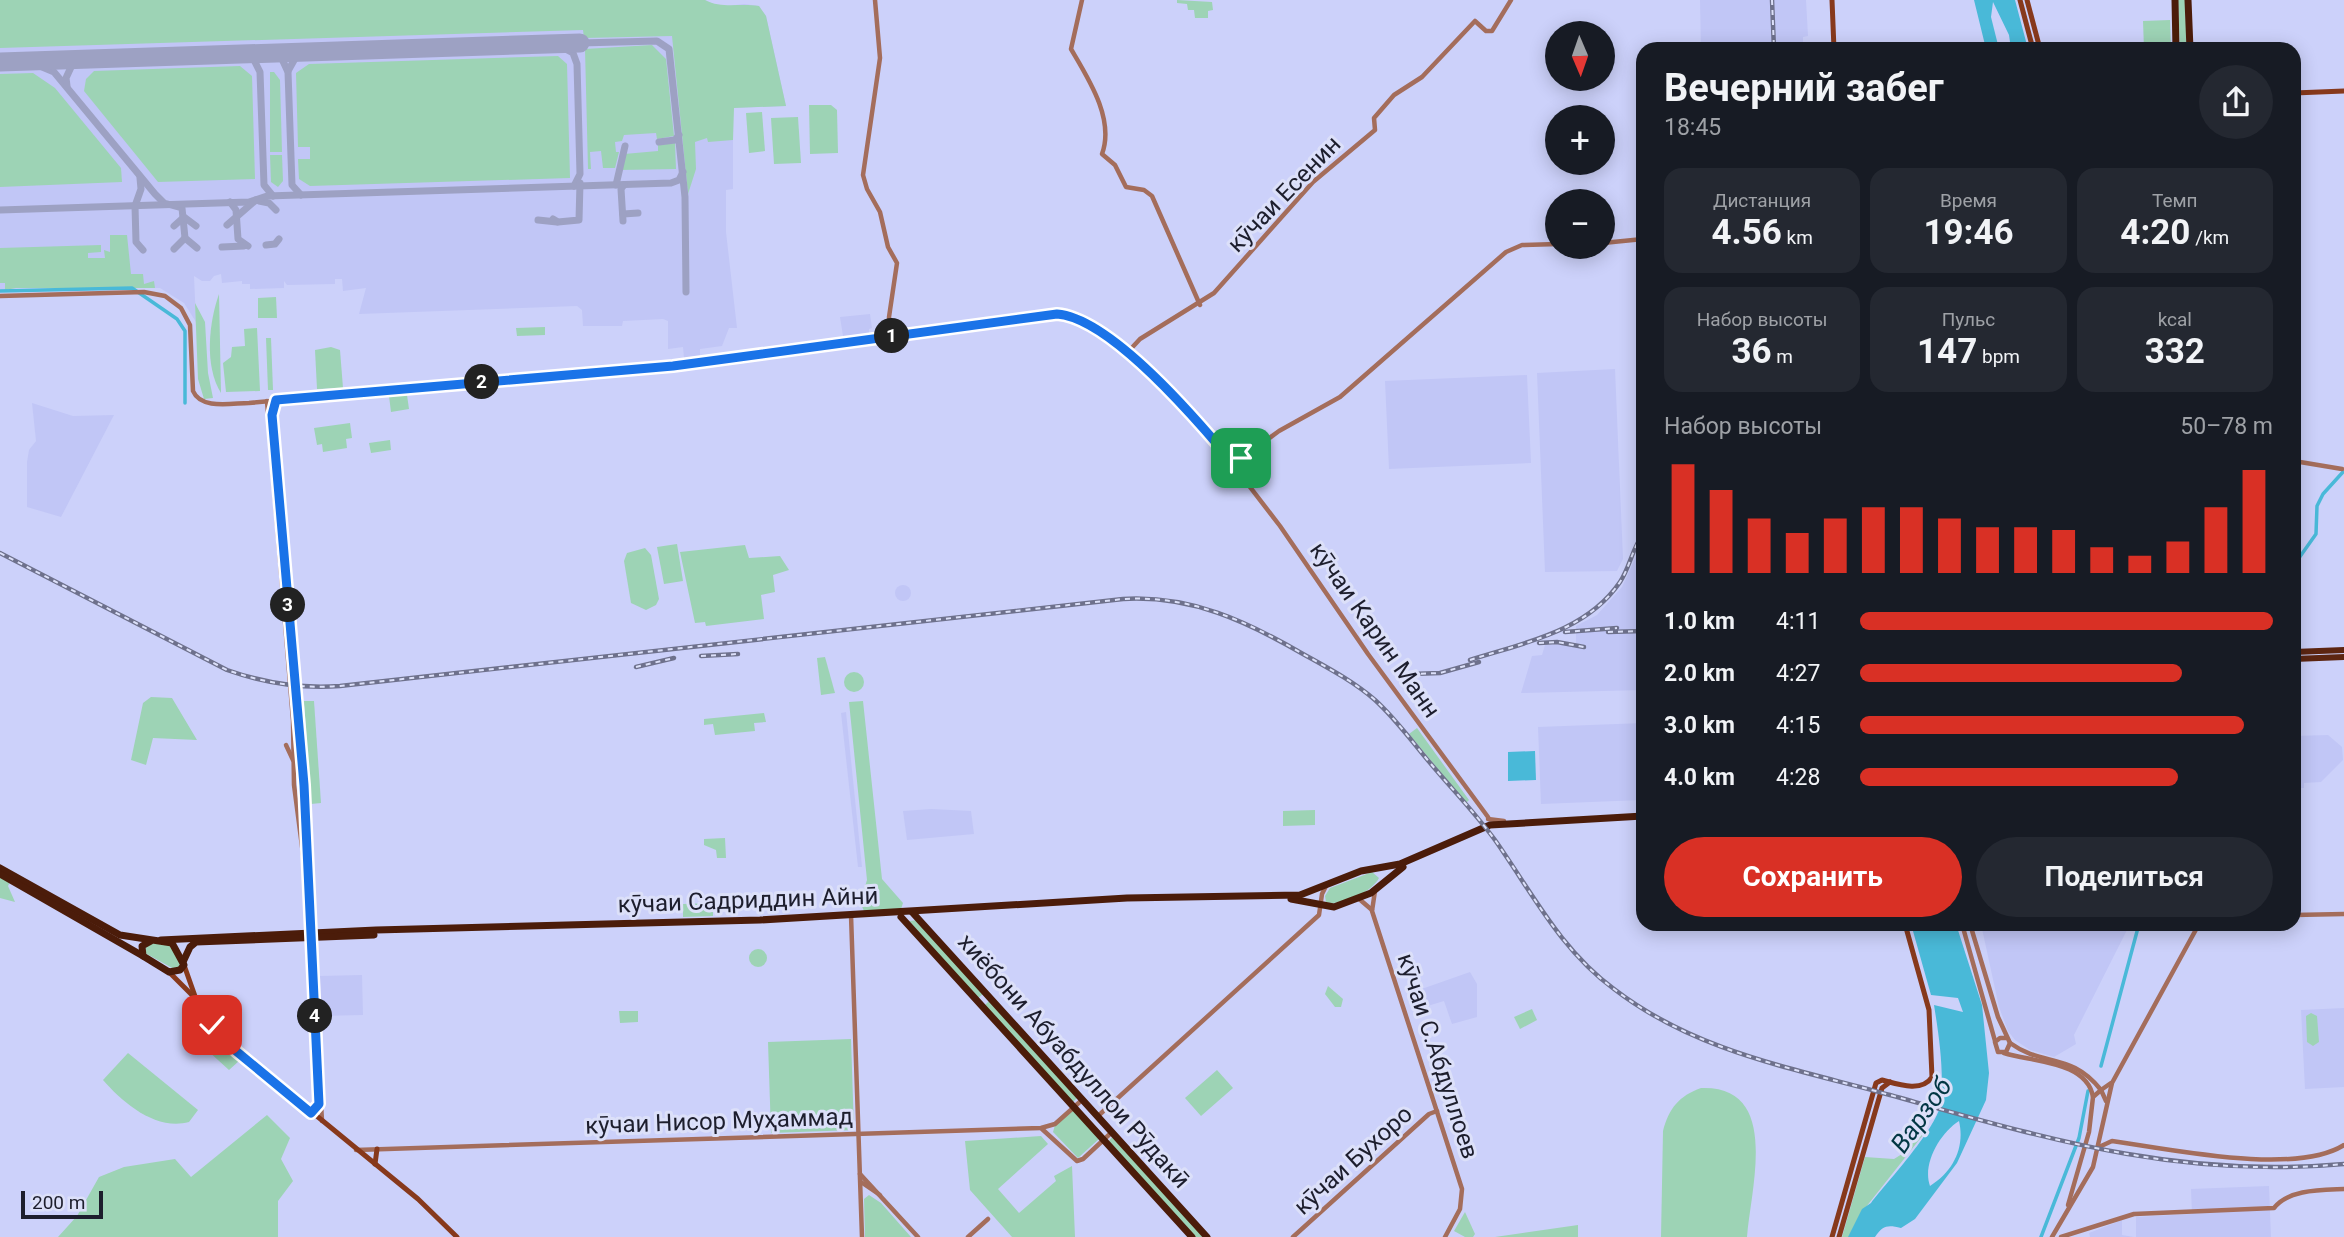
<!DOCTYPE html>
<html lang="ru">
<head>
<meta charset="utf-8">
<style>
  body { margin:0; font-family:Roboto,sans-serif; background:#242831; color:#f1f3f6; height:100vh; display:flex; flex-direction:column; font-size:26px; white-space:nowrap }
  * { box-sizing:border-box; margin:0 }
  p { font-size:23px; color:#9ea1a6 }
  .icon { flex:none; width:38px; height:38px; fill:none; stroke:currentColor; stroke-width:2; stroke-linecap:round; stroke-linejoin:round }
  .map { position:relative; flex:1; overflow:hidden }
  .drawer { position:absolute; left:1636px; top:42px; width:665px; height:889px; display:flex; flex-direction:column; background:#171b24; border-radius:21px; box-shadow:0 4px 18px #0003 }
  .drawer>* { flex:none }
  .needle { width:46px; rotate:178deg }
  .fabs { position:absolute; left:1545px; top:21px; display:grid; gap:14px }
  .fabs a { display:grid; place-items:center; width:70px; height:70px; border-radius:50%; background:#171b24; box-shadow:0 4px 18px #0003; font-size:35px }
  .scale { position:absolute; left:21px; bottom:18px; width:82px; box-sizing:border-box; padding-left:7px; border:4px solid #1d1e2d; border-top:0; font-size:19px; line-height:24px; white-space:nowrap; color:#1d1e2d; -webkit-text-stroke:5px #dce0f9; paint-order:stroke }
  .pin { position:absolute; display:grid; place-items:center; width:60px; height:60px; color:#fff; margin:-30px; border-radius:14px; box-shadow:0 4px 10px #0006 }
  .km { position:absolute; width:35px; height:35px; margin:-18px; border-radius:50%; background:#222; color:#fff; font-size:19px; line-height:35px; text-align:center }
  .round { display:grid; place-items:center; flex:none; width:74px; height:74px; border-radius:37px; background:#242831 }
  .headline { display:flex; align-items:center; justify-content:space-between; height:119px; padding:0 28px }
  h1 { font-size:38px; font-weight:700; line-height:52px }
  .figures { display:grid; grid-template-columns:repeat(3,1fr); gap:10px; height:119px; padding:7px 28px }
  .figures div { display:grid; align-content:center; border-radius:18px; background:#242831; text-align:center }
  .figures b { font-size:35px; font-weight:700 }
  .figures small { font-size:19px; font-weight:400 }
  .figures p { font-size:19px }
  .chart { height:196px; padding:14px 28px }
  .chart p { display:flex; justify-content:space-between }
  .chart svg { width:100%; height:126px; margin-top:7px; stroke:#d93025; stroke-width:6 }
  .primary-button { display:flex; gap:14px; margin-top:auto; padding:14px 28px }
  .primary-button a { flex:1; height:80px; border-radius:42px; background:#d93025; color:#fff; font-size:28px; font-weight:700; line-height:80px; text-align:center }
  .primary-button a+a { background:#242831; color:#f1f3f6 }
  ul { padding:0 28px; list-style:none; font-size:23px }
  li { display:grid; grid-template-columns:112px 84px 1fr; align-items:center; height:52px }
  li i { height:18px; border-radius:9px; background:#d93025 }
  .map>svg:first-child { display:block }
</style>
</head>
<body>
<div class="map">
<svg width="2344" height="1237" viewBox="0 0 2344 1237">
  <rect width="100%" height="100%" fill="#ccd1fa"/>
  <!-- built -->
  <g fill="#c1c6f6">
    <polygon points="0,0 705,0 719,7 744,4 759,6 766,16 786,106 733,108 733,189 726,190 726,232 737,328 729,328 722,346 700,349 700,357 684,358 683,347 668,349 668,321 663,319 623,321 622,326 583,326 582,310 577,306 359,314 366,288 343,291 342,279 335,279 335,284 287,285 284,281 284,288 250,289 250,284 242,284 242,281 222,283 221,274 214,276 210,281 202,281 194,276 196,322 184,303 160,288 16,288 0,291"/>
    <polygon points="1700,0 1806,0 1808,36 1803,37 1803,49 1701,49"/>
    <polygon points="870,314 872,328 869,329 869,334 843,336 840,317"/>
    <polygon points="1615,369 1623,559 1617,571 1545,572 1537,373"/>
    <polygon points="1527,375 1531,463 1389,469 1385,381"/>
    <polygon points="32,403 73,416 114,415 61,517 27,507 27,462 29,450 36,441"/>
    <polygon points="1643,541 1643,690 1521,693 1532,656 1542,655 1545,645 1576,644 1576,626 1597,615 1622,587"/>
    <circle cx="903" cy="593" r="8"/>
    <polygon points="846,712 862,867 858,867 841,713"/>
    <polygon points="1643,723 1641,800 1541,804 1538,727"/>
    <polygon points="2328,735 2342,747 2343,760 2321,782 2304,783 2304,788 2294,788 2294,736"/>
    <polygon points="931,809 971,811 974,834 907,840 903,811"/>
    <polygon points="1981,924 2130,924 2074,1035 2076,1044 2054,1057 2030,1050 2015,1040 2008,1031 1999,1007"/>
    <polygon points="1470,972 1477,984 1477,1017 1452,1024 1444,1001 1421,1008 1416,991"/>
    <polygon points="362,975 363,1015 320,1016 319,976"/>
    <polygon points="2344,1008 2344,1087 2305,1089 2301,1010"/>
    <polygon points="2269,1186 2271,1237 2136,1237 2136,1217 2192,1214 2191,1189"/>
    <polygon points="2122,1220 2122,1235 2134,1237 2090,1237 2089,1233"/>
  </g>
  <!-- green -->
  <g fill="#9dd3b5">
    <path d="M 0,0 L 705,0 C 722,9 739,3 759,6 L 766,16 L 786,106 L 734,108 L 733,140 L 708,142 L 707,138 L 695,142 L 696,169 L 688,194 L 672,36 L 584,38 L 583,30 L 0,48 Z"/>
    <polygon points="1177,0 1212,2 1213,10 1208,11 1208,18 1195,18 1194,10 1188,10 1187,4 1177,3"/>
    <polygon points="2178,0 2185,0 2187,48 2180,49"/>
    <polygon points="2170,20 2171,49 2144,49 2143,21"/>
    <polygon points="652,45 666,59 674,136 657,139 656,133 624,135 622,141 615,142 616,152 619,152 615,168 603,168 601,151 590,152 591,169 588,169 585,49"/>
    <polygon points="558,56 567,64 570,178 310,186 299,179 298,159 310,159 310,147 298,147 296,73 309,64"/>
    <polygon points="240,66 252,76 255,179 158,182 84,91 86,79 94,71"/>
    <polygon points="270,72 274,72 280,80 282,152 270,152"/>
    <polygon points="33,73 55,88 121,168 122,182 0,187 0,74"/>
    <polygon points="809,105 831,105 837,110 838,153 810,154"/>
    <polygon points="762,112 765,151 749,153 746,113"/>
    <polygon points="798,117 801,163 774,164 771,118"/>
    <polygon points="675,143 676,169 620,170 624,154 658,151 658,145"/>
    <polygon points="270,155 282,155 283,181 278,187 271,182"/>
    <polygon points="110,235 127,235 131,274 143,274 144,284 154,281 155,288 16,288 5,290 5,283 0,283 0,248 101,245 101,252 88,253 88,258 105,258 104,250 110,252"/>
    <path d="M 219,294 L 221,393 C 204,366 209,322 219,294 Z"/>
    <polygon points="276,297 277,318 258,318 258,298"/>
    <polygon points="195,303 205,322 208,373 213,398 204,399 198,379"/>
    <polygon points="545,327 545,335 517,336 516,328"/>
    <polygon points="257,328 260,391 226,392 223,363 231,357 232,347 245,346 244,329"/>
    <polygon points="266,338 271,338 273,390 268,390"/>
    <polygon points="331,347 340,350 343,388 317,389 315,350"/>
    <polygon points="407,395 409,409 391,412 389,396"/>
    <polygon points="350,423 352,438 346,439 347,448 323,452 322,444 317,445 314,428"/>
    <polygon points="390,440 391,450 371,453 369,443"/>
    <polygon points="677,544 683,581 664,584 657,547"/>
    <polygon points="745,545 749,558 780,556 789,570 773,575 775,592 761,595 764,619 706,626 705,622 695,623 680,552"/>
    <polygon points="645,548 651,555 659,599 656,605 646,610 631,603 624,561 627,553"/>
    <polygon points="825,657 835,693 821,695 817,658"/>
    <circle cx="854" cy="682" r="10"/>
    <polygon points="151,697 172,698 197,740 153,738 146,765 131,760 143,703"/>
    <polygon points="304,701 314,701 321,803 311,804"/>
    <polygon points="863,701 882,879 903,903 901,909 864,911 860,902 867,880 849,702"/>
    <polygon points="764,713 766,722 754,723 755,731 715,735 713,724 704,725 704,719"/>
    <polygon points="1417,728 1469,800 1466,803 1409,734"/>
    <polygon points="1315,810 1315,825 1283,826 1283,811"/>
    <polygon points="725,838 726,858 717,858 716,850 704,845 704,839"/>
    <path d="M 1372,872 L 1379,878 C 1372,892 1340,907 1326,902 L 1325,896 L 1330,888 Z"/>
    <polygon points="0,875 11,880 8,886 15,902 0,898"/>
    <polygon points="713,903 713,916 683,917 683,904"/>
    <polygon points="918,920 983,994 977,999 909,921"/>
    <polygon points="147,943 170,944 180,958 180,967 174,969 145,953"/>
    <circle cx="758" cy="958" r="9"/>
    <polygon points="1328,986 1343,999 1341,1007 1335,1007 1325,994"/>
    <polygon points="989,1001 1077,1098 1072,1103 984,1006"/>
    <polygon points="1532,1009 1537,1020 1520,1029 1514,1017"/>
    <polygon points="619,1011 638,1011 638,1022 620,1023"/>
    <polygon points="2311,1013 2317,1016 2319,1042 2313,1046 2307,1042 2306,1016"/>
    <polygon points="193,1015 203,1034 239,1061 229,1070 186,1031 189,1026 185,1022"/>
    <polygon points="851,1039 854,1130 771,1133 768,1042"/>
    <path d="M 128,1053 L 198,1110 L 189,1122 C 156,1131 123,1103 103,1080 Z"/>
    <polygon points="1217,1070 1233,1088 1201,1116 1185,1098"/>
    <path d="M 1701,1088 C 1781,1085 1751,1187 1747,1237 L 1661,1237 L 1663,1131 C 1669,1108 1679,1096 1701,1088 Z"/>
    <polygon points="1073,1110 1100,1138 1078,1158 1053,1132 1055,1125"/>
    <polygon points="267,1115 290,1138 281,1159 293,1181 278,1201 278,1237 58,1237 77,1216 99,1177 124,1167 175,1159 191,1177"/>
    <polygon points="1913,1129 1923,1135 1862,1212 1850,1237 1842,1237 1865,1157 1894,1159 1910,1149"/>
    <polygon points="1041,1136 1048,1144 998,1189 1019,1213 1056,1181 1054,1176 1072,1166 1075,1237 1012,1237 970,1190 965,1141"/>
    <polygon points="1112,1137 1205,1237 1195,1237 1109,1141"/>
    <polygon points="869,1195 881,1203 911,1237 865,1237 864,1199"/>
    <polygon points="1465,1212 1475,1234 1473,1237 1465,1237 1454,1231"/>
    <polygon points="1578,1225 1578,1237 1495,1237"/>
  </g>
  <!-- water -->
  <g fill="#49b9d8" fill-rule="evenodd">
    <polygon points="1974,0 2015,0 2028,49 2011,49 2009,35 1993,2 1991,17 1999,49 1986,49"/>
    <polygon points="1535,751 1536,780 1508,781 1508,752"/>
    <path d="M 1911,924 L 1956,924 L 1982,1005 L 1989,1073 L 1986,1100 L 1957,1163 L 1915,1219 L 1901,1228 C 1888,1225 1883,1225 1875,1237 L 1848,1237 L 1862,1209 L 1871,1203 C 1888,1181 1939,1126 1941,1102 C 1944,1070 1939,1036 1934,1005 L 1963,1012 L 1958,998 L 1931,995 ZM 1959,1121 C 1965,1147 1954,1171 1930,1186 C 1922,1164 1940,1133 1959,1121 Z"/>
  </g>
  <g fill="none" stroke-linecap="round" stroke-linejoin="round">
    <!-- canal -->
    <g stroke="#49b9d8" stroke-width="3.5">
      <polyline points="0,291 132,288 177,319 185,331 185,403"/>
      <polyline points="2294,565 2316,534 2317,506 2323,494 2343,472"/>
      <polyline points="2101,1066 2139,924"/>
      <polyline points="2041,1237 2079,1138 2088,1091"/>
    </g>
    <!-- taxiway -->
    <g stroke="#9da1c3" stroke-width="7">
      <polyline points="580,43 657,41 669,49 685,197 686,292"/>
      <polyline points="556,44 573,53 577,64 580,174 574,186"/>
      <polyline points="269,53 282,59 288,72 292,185 301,195"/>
      <polyline points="241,54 254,60 260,72 264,185 273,196"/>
      <polyline points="28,61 54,72 155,194 164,203 182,208 185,238 197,248"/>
      <polyline points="288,71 297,55 308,52"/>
      <polyline points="67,86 66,78 72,65 89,59"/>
      <polyline points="659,142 675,140 679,135"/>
      <polyline points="140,178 141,189 135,206 136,242 143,250"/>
      <polyline points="616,185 625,146"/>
      <polyline points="259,201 269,203 276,210"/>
      <polyline points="230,202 236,210 238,239 248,246"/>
      <polyline points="0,210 249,202 267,196 671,183 679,180 683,172"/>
      <polyline points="623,214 638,213"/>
      <polyline points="553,219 558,222 579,220 580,183"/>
      <polyline points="538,220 557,222"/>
      <polyline points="623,221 621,189 624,185"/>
      <polyline points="227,225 256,200"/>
      <polyline points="174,226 184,217 196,226"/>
      <polyline points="266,245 275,244 279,239"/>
      <polyline points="222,247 244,246"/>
      <polyline points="174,249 185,238"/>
    </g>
    <!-- runway -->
    <polyline stroke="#9da1c3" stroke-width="19" points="0,62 580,43"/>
    <!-- tertiary -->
    <g stroke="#a46d5b" stroke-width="4.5">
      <polyline points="875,0 880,58 863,175 867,189 880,212 888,247 897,263 889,317 891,336"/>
      <path d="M 1082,0 L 1071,49 C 1088,78 1115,119 1102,154 L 1115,165 L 1126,187 L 1144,190 L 1152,196 L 1200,305"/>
      <polyline points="1603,243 1643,239"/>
      <path d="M 0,296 L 144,292 L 165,296 L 181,308 L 190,325 L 193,391 C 201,410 232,403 249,403 L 695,363 L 1023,318 L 1065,315 L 1095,328 L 1141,364 L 1210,435 L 1280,526 L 1368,654 L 1488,817"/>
      <polyline points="1127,353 1140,339 1214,293 1313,182 1375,130 1374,118 1394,95 1422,77 1475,21 1486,31 1492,31 1511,0"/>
      <polyline points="267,401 293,720 294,785 310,908 322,1121"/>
      <polyline points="270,401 304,785 311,904"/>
      <polyline points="2294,461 2342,469"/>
      <polyline points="1234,464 1279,431 1340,397 1506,252 1522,245 1558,244"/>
      <polyline points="286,745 293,760"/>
      <polyline points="1488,819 1504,821"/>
      <polyline points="1375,891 1372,911 1462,1189 1460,1209 1445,1237"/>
      <polyline points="1358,898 1372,910"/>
      <polyline points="851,915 862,1237"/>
      <polyline points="2294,915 2344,914"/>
      <polyline points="1962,924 1995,1041"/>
      <polyline points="1970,924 1998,1017 2010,1043 2006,1052 1998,1052 1995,1042 2000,1038 2006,1038"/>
      <path d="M 2010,1043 C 2043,1067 2071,1052 2101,1090 L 2111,1083"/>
      <path d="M 2004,1053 C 2032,1062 2087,1061 2093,1097"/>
      <polyline points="1098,1116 1319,915 1322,894 1326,886"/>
      <polyline points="1042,1129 1077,1161 1083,1159 1112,1132"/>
      <path d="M 2099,1147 L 2112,1141 C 2169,1149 2295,1176 2344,1145"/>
      <polyline points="356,1150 1041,1128 1055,1124 1082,1100"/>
      <polyline points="860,1174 918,1237"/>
      <polyline points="861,1182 880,1195"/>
      <polyline points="2068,1205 2089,1132 2093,1097 2101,1090 2106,1101"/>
      <polyline points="968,1237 988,1219"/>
      <polyline points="1293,1237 1429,1114 1437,1111"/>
      <polyline points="2052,1237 2093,1167 2112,1083 2199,924"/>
      <path d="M 2061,1237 L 2134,1214 L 2274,1208 C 2289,1189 2322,1190 2344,1189"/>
    </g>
    <!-- secondary -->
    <g stroke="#87391c" stroke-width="5">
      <polyline points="1832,0 1834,49"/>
      <polyline points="2020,0 2033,49"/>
      <polyline points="2027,0 2040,49"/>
      <polyline points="2294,93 2344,91"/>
      <polyline points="184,965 196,999 224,1040 418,1199 457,1237"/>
      <polyline points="169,972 194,997"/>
      <polyline points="375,1164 377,1149"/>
      <path d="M 1832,1237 L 1876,1083 L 1882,1080 C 1897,1084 1922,1093 1932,1077 L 1929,1010 L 1905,924"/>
      <polyline points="1839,1237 1882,1088 1890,1082"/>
    </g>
    <!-- primary -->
    <g stroke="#5c2511" stroke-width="6">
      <polyline points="2294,652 2344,650"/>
      <polyline points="2294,659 2344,657"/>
    </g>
    <!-- trunk -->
    <g stroke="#4b1c0a" stroke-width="7">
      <polyline points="2175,0 2176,49"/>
      <polyline points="2188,0 2190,49"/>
      <polyline points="0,868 120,935 172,943 184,965 180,970 169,972 143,956 142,946 151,941"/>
      <polyline points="0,874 143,956"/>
      <polyline points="1291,899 1334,907 1371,893 1403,867"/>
      <polyline points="912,912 1207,1237"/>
      <polyline points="901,917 1192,1237"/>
      <polyline points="161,940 376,930 760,920 1127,898 1300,895 1361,871 1400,864 1490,825 1643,816"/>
      <polyline points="183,962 190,947 196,942 374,935"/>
    </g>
    <!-- rail casing -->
    <g stroke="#6e718c" stroke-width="4.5">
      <g id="rail">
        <polyline points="1772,0 1774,49"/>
        <polyline points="1643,367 1643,376"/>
        <path d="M 0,553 L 227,670 C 264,683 302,689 340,686 L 1123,599 C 1191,595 1246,621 1303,654 C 1328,668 1353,681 1375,700 C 1396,719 1413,743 1431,764 C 1452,789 1476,814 1495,840 C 1533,894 1560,949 1614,989 C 1696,1052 1793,1068 1890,1095 C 2048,1139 2178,1179 2344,1164"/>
        <polyline points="1565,632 1617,628"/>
        <polyline points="1608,632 1643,631"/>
        <polyline points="1539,643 1557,642 1584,647"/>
        <polyline points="701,656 738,654"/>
        <path d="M 1470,660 C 1523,643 1586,632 1620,582 C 1630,567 1632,549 1643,534"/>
        <polyline points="636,667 674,658"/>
        <polyline points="1411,674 1440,673 1479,662"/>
      </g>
    </g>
    <!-- rail -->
    <use href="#rail" stroke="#dce0f9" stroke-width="2" stroke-dasharray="5" stroke-linecap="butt"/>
  </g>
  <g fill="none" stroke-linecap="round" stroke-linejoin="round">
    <!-- route casing -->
    <g stroke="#fff" stroke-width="14">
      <path id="route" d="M 212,1025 L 236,1051 L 311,1113 L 319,1104 L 304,785 L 272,415 L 276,400 L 673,366 L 1057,314 C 1111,318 1199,422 1234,464 L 1241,458"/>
    </g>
    <!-- route -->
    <use href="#route" stroke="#1a73e8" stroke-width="9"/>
  </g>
  <g text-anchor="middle" stroke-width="6" stroke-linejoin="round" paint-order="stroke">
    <!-- street labels -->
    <g font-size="24" fill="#1d1e2d" stroke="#dce0f9">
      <text transform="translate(1284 194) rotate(-46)" y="8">кӯчаи Есенин</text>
      <text transform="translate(1375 630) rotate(55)" y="8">кӯчаи Карин Манн</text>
      <text transform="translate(748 900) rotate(-2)" y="8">кӯчаи Садриддин Айнӣ</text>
      <text transform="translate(1438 1056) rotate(72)" y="8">кӯчаи С.Абдуллоев</text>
      <text transform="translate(1074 1061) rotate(48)" y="8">хиёбони Абуабдуллои Рӯдакӣ</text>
      <text transform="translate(719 1121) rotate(-2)" y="8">кӯчаи Нисор Муҳаммад</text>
      <text transform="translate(1353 1160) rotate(-42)" y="8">кӯчаи Бухоро</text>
    </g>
    <!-- water labels -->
    <g font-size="26" font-style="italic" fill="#023744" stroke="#dce0f9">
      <text transform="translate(1921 1115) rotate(-55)" y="9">Варзоб</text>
    </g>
  </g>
</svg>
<div class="fabs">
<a><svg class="needle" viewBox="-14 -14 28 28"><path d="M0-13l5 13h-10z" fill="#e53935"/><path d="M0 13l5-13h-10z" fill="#9ea1a6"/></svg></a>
<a>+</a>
<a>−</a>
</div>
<div class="scale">200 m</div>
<div class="pin" style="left:1241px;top:458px;background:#1e9e55"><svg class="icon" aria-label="arrive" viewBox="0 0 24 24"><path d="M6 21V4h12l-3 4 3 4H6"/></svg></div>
<div class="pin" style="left:212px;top:1025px;background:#d93025"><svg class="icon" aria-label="check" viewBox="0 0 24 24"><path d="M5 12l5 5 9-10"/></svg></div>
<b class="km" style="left:892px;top:336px">1</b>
<b class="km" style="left:482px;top:382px">2</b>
<b class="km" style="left:288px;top:605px">3</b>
<b class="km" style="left:315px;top:1016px">4</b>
<section class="drawer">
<div class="headline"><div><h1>Вечерний забег</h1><p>18:45</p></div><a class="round"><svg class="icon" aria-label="share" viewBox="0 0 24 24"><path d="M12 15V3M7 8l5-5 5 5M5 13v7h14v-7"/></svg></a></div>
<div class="figures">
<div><p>Дистанция</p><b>4.56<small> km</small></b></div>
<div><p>Время</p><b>19:46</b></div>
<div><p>Темп</p><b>4:20<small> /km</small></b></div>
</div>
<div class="figures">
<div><p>Набор высоты</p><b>36<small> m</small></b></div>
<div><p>Пульс</p><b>147<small> bpm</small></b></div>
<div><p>kcal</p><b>332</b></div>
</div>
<div class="chart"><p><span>Набор высоты</span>50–78 m</p>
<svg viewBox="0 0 160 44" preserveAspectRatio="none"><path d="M5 44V6M15 44V15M25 44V25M35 44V30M45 44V25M55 44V21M65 44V21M75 44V25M85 44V28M95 44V28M105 44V29M115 44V35M125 44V38M135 44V33M145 44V21M155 44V8"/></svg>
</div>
<ul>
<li><b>1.0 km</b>4:11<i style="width:100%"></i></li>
<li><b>2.0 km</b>4:27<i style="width:78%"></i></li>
<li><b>3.0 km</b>4:15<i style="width:93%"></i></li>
<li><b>4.0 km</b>4:28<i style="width:77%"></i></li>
</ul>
<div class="primary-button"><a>Сохранить</a><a>Поделиться</a></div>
</section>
</div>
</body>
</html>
